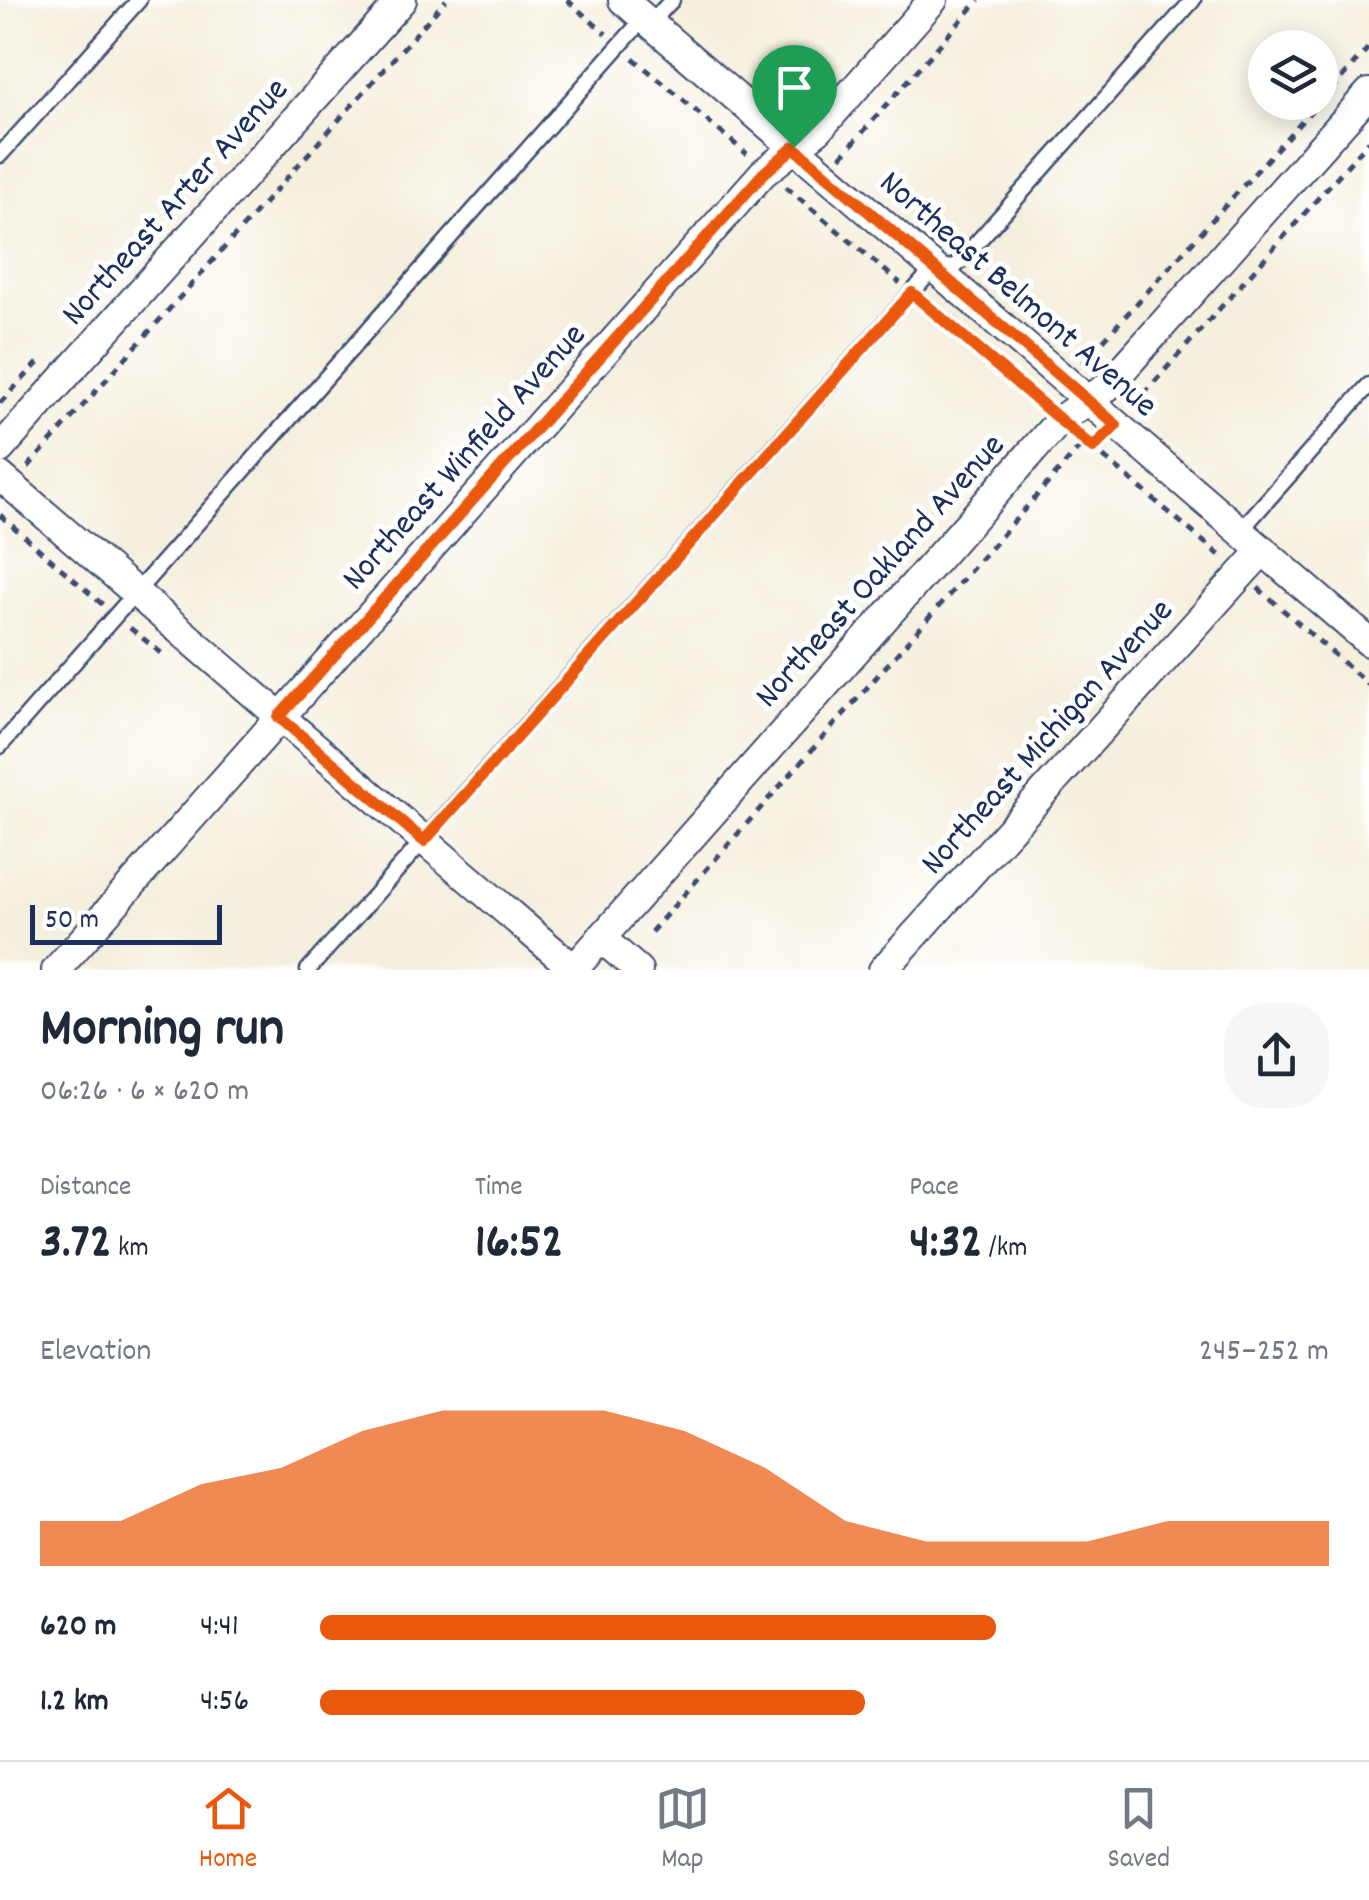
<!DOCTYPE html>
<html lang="en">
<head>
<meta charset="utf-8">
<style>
  body { margin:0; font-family:Dekko,sans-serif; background:#f6f6f7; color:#1f2937; height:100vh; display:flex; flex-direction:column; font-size:38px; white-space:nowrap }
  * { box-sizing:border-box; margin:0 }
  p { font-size:32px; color:#747a83 }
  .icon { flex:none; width:55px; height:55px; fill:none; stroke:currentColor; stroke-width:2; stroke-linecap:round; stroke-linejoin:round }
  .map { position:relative; height:970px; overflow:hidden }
  .drawer { display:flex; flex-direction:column; background:#fff; flex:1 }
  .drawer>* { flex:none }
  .tools { position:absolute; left:1248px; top:30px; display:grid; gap:20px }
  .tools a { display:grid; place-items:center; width:90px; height:90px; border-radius:50%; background:#fff; box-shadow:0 5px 25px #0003; font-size:50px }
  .scale { position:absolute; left:30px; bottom:25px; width:192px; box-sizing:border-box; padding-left:10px; border:5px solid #1b2f5e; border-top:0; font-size:28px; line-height:35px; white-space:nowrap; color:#1b2f5e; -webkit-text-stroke:8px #fff; paint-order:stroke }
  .pin { position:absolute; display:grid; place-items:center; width:85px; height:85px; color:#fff; margin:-102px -42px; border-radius:50% 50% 50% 0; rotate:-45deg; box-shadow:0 0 10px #0007 }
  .pin .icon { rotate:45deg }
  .round { display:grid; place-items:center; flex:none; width:105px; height:105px; border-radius:40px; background:#f6f6f7 }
  .summary { display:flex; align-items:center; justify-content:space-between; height:170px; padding:0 40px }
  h1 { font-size:55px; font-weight:700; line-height:75px }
  .figures { display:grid; grid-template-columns:repeat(3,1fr); gap:15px; height:170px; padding:10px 40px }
  .figures div { display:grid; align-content:center }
  .figures b { font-size:50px; font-weight:700 }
  .figures small { font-size:28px; font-weight:400 }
  .figures p { font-size:28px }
  .chart { height:280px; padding:20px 40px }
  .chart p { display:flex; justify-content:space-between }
  .chart svg { width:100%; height:180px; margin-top:10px; fill:#ea580c; opacity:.7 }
  ul { padding:0 40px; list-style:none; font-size:32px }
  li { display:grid; grid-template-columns:160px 120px 1fr; align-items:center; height:75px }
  li i { height:25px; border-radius:12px; background:#ea580c }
  .tabs { display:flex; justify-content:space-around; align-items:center; height:140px; border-top:2px solid #e0e1e3; background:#fff; font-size:28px; color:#747a83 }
  .tabs a { display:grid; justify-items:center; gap:5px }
  .tabs .selected { color:#ea580c }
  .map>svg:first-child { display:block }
</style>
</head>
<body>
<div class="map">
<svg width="1369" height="970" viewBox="0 0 1369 970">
  <rect width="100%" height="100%" fill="#fff"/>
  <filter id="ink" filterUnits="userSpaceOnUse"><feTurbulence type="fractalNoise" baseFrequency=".01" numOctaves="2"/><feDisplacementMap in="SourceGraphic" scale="20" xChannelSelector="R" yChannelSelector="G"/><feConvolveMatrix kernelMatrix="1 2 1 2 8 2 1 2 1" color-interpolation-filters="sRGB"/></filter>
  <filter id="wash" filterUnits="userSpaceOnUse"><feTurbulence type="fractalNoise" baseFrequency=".0048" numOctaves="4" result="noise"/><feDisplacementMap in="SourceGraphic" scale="40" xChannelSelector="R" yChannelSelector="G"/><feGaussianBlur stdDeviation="2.25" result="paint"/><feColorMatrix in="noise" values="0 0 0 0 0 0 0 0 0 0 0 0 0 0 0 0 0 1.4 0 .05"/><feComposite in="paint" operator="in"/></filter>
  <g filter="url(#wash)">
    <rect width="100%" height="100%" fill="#f5efdd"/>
  </g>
  <g filter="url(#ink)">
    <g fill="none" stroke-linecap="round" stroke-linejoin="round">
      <!-- lane casing -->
      <g stroke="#3c4c71" stroke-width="19">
        <g id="lane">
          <polyline points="0,155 139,0"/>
          <polyline points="1240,531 1369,385"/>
          <polyline points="0,746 644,18 659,14 672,0"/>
          <polyline points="308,970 934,268 955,267 1193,0"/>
        </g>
      </g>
      <!-- street casing -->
      <g stroke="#3c4c71" stroke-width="32">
        <g id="street">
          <polyline points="623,0 1369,642"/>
          <polyline points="0,449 402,0"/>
          <polyline points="0,476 574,969"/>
          <polyline points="601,938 638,970"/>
          <polyline points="56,970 763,173 819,129 933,0"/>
          <polyline points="573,970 1060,420 1107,387 1369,93"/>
          <polyline points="883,970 1263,550"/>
        </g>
      </g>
      <!-- path -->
      <g stroke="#3c4c71" stroke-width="5" stroke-dasharray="8 8" stroke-linecap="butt">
        <polyline points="567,0 606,34"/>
        <polyline points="633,58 747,154"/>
        <polyline points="1320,102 1369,47"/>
        <polyline points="841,157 979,0"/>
        <polyline points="786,187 900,283"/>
        <polyline points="923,303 1041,403"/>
        <polyline points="1082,364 1319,102"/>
        <polyline points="0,403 38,363"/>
        <polyline points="1133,406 1369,141"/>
        <polyline points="1079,436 1223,558"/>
        <polyline points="28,467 446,0"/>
        <polyline points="0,515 103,605"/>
        <polyline points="1258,588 1369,685"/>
        <polyline points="130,628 165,656"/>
        <polyline points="651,932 1078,449 1098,443"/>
      </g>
      <!-- lane -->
      <use href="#lane" stroke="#fff" stroke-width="14"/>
      <!-- street -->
      <use href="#street" stroke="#fff" stroke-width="28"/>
    </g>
  </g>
  <g fill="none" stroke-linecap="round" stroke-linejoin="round" filter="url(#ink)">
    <!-- route casing -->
    <g stroke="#fff" stroke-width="20">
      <polygon id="route" points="794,147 1116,425 1093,448 912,293 424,841 279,717 763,174"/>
    </g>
    <!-- route -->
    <use href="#route" stroke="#ea580c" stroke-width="12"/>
  </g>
  <g text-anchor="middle" stroke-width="10" stroke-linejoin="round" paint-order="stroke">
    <!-- street labels -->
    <g font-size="35" fill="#1b2f5e" stroke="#fff">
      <text transform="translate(173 200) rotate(-48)" y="12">Northeast Arter Avenue</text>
      <text transform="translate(1020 292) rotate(41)" y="12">Northeast Belmont Avenue</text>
      <text transform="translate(462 455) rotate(-48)" y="12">Northeast Winfield Avenue</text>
      <text transform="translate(878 569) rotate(-48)" y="12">Northeast Oakland Avenue</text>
      <text transform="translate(1045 735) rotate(-48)" y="12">Northeast Michigan Avenue</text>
    </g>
  </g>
</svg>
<div class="tools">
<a><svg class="icon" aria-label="layers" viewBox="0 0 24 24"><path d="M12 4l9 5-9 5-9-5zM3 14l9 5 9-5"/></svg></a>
</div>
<div class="scale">50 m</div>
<div class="pin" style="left:794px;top:147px;background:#1e9e55"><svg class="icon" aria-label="arrive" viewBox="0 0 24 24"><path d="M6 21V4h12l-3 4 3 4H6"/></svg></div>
</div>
<section class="drawer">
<div class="summary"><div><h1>Morning run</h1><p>06:26 · 6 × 620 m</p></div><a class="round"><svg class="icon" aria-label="share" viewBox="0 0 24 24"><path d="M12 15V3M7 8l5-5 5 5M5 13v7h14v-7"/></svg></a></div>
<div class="figures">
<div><p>Distance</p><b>3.72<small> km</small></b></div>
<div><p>Time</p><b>16:52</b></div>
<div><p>Pace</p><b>4:32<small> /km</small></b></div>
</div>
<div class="chart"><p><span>Elevation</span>245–252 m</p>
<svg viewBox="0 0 160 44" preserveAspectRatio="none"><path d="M0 44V33L10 33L20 24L30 20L40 11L50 6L60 6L70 6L80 11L90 20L100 33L110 38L120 38L130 38L140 33L150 33L160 33V44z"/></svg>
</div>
<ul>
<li><b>620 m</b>4:41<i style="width:67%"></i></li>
<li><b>1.2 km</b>4:56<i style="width:54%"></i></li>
</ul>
</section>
<nav class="tabs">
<a class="selected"><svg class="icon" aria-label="home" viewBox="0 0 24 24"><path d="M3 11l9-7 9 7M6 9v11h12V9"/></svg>Home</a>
<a><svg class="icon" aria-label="map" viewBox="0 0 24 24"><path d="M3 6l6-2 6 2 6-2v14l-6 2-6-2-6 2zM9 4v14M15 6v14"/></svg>Map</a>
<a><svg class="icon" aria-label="saved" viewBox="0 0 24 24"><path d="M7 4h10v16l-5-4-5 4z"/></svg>Saved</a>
</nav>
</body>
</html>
